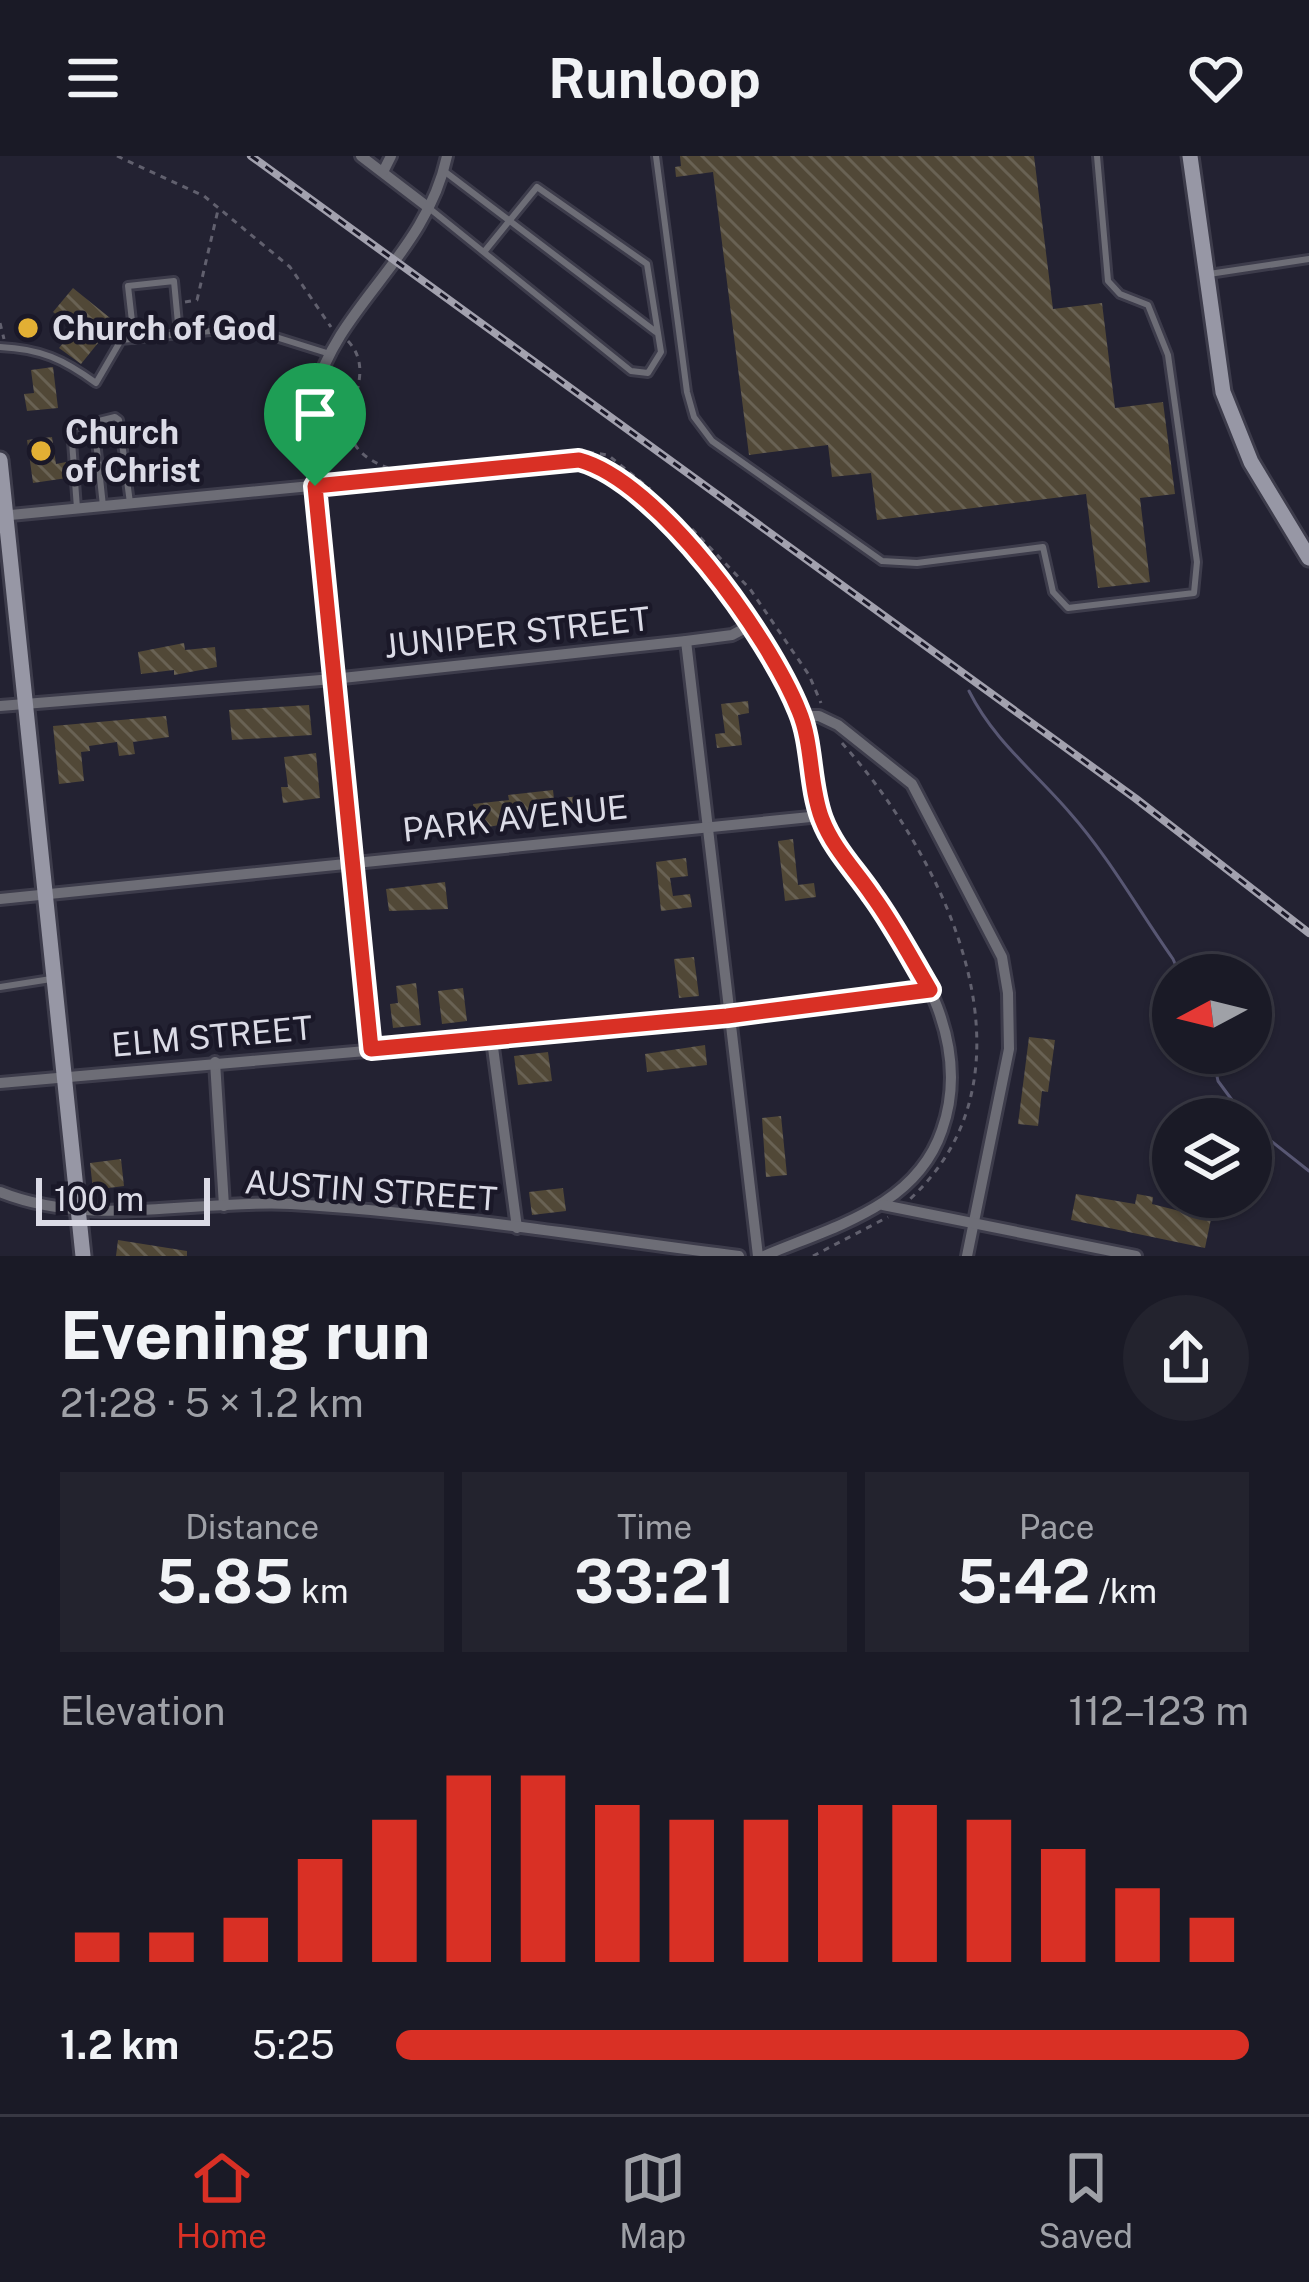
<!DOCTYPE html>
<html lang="en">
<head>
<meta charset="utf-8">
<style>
  body { margin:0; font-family:"Public Sans",sans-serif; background:#23232e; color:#f1f3f6; height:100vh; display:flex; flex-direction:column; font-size:45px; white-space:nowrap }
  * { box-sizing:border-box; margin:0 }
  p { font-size:39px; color:#9fa1a7 }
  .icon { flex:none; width:66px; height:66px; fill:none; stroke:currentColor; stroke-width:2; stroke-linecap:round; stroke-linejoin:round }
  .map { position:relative; height:1100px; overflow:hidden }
  .drawer { display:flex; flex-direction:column; background:#1a1a26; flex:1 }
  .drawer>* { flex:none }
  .needle { width:78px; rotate:263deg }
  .controls { position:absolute; left:1152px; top:798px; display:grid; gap:24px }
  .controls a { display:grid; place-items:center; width:120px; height:120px; border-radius:50%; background:#1a1a26; box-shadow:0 3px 9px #0004,0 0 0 3px #383843; font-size:60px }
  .scale { position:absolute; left:36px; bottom:30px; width:174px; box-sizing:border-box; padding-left:12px; border:6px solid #dbdbe6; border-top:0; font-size:33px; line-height:42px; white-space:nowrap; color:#dbdbe6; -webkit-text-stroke:9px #1a1828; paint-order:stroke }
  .pin { position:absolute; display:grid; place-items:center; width:102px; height:102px; color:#fff; margin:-123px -51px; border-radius:50% 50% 50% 0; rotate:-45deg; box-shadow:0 0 12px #0007 }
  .pin .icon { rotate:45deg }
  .round { display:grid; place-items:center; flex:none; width:126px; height:126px; border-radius:63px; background:#23232e }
  .head { display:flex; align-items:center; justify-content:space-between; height:204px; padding:0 60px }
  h1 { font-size:66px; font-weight:700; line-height:90px }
  .metrics { display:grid; grid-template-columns:repeat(3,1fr); gap:18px; height:204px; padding:12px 60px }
  .metrics div { display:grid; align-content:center; border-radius:0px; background:#23232e; text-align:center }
  .metrics b { font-size:60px; font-weight:700 }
  .metrics small { font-size:33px; font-weight:400 }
  .metrics p { font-size:33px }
  .chart { height:336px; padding:24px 60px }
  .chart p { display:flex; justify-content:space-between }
  .chart svg { width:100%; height:216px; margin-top:12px; stroke:#d93025; stroke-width:6 }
  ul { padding:0 60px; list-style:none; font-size:39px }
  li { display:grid; grid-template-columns:192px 144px 1fr; align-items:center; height:90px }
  li i { height:30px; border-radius:15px; background:#d93025 }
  header { display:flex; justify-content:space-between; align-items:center; height:156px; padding:0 60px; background:#1a1a26; font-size:54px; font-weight:700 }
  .menu { display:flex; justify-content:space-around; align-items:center; height:168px; border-top:3px solid #383843; background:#1a1a26; font-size:33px; color:#9fa1a7 }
  .menu a { display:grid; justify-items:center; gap:6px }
  .menu .current { color:#d93025 }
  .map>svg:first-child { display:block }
</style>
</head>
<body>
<header><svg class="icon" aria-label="menu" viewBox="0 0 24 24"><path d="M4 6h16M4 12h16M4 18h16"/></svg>Runloop<svg class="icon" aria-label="heart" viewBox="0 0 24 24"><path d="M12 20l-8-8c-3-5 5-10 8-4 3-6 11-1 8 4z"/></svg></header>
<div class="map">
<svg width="1309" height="1100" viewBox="0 0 1309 1100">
  <defs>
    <pattern id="building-back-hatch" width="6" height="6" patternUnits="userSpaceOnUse" patternTransform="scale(3)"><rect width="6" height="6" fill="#514837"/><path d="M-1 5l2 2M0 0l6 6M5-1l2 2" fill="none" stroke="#696254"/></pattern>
  </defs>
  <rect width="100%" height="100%" fill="#232232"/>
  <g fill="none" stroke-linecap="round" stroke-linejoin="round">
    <!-- stream -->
    <g stroke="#585773" stroke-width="3">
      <path d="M 969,535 C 994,585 1035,616 1070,657 C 1109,701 1139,755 1173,803 L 1180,819"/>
      <polyline points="1212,897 1218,925 1246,963"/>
      <polyline points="1251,969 1309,1015"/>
    </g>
  </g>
  <!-- building -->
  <g fill="url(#building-back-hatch)">
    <polygon points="680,0 1034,0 1053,153 1102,147 1115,252 1163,246 1175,338 1140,342 1150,426 1098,432 1086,338 877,364 871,317 832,321 828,289 749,299 713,16 676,21 675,11 681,10"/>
    <polygon points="73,132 115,166 81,208 59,192 74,173 53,156"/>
    <polygon points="53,211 58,252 27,255 24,238 34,237 31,214"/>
    <polygon points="52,281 56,308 66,306 67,322 33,327 27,284"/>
    <polygon points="184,487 185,494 215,491 217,511 174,519 174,514 141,518 138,496"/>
    <polygon points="748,545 749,557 738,559 742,589 717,592 715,578 725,577 721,548"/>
    <polygon points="309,549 312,579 232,584 229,554"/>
    <polygon points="166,560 169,581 133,586 135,598 119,600 117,586 89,590 90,595 81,596 84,625 59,628 53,570"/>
    <polygon points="316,597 320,642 283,647 281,631 288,631 284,601"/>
    <polygon points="553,634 554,643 588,639 591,660 543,666 542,662 476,673 473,648 509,644 508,639"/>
    <polygon points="793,683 798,729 814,727 816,741 785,745 778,685"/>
    <polygon points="686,702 688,720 670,722 673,740 690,738 692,751 661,755 656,706"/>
    <polygon points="445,726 448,753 389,755 386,733"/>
    <polygon points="694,801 699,840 679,842 674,803"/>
    <polygon points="416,827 421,869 393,872 390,848 398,847 396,830"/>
    <polygon points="463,832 467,865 442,868 438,835"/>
    <polygon points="1029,881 1055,884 1048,936 1042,935 1038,970 1018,968"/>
    <polygon points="705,889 707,909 647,916 645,898"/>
    <polygon points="548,896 552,925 518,929 514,900"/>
    <polygon points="781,960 787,1019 766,1021 762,962"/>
    <polygon points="121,1003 124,1030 93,1034 90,1007"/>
    <polygon points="563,1032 566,1055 532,1059 529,1036"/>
    <polygon points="1076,1038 1135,1048 1137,1038 1153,1041 1152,1048 1211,1063 1205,1092 1071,1064"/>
    <polygon points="118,1084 187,1095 187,1100 116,1100"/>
  </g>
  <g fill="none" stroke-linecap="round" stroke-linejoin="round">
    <!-- lane casing -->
    <g stroke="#3d3c4b" stroke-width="12">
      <g id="lane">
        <polyline points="656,0 687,236 694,261 712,285 882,405 917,407 1043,391 1053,436 1068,452 1194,437 1197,406 1168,199 1148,149 1120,138 1108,125 1097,0"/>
        <polyline points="444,15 656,176"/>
        <polyline points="429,52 631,215 648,217 661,196 647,108 537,31 484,96"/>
        <polyline points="1209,118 1309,103"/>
        <polyline points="134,183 128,130 174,125 179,178"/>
        <path d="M 0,191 C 41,193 63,203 96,227 L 121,184 L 230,173 L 263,177 L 330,198"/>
        <polyline points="94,266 103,350"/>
        <polyline points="77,352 71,272 115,261 119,264 130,347"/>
        <polyline points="0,831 51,823"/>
      </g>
    </g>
    <!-- street casing -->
    <g stroke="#3d3c4b" stroke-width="16">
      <g id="street">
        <polyline points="361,0 429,52"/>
        <polyline points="383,16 391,0"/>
        <path d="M 0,360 L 579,304 C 656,325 776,484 801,559 C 814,596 809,638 827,674 C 839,698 858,718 874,740 C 922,809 972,889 942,974 C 916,1051 832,1071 764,1100"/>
        <polyline points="686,485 758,1100"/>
        <polyline points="0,550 333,523 686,485 732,479 751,469"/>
        <polyline points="802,560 819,560 838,569 912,628 1002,801 1008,837 1009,893 967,1100"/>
        <polyline points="0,743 820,660"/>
        <polyline points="492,884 517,1072"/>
        <path d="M 371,893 L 315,330 C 314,299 308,266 315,236 C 338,149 426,99 447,0"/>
        <polyline points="215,906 224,1050"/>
        <polyline points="0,927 492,884 930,834"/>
        <path d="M 0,1036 C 92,1073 195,1043 291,1048 C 441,1057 590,1081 739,1100"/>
        <polyline points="883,1049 1136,1100"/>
      </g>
    </g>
    <!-- secondary casing -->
    <g stroke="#3d3c4b" stroke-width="21">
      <g id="secondary">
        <polyline points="1190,0 1223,236 1251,306 1309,402"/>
        <polyline points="0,304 83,1100"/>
      </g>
    </g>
    <!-- path -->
    <g stroke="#61606e" stroke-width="3" stroke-dasharray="6 6" stroke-linecap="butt">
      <polyline points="117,0 204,40 290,111 331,171"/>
      <polyline points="185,146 197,144 218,54"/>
      <polyline points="0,167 4,183"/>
      <path d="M 348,185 C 388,228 307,281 388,312"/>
      <polyline points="588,296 608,299 650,333"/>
      <polyline points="692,373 750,433 809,519 821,547"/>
      <path d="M 842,587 C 945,702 1049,916 909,1044"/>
      <polyline points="813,1100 888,1061"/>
    </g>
    <!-- lane -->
    <use href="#lane" stroke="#6d6d76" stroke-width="6"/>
    <!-- street -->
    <use href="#street" stroke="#6d6d76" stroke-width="10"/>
    <!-- secondary -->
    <use href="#secondary" stroke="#9797a5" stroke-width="15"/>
    <!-- rail casing -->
    <g stroke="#a2a1ae" stroke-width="8">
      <polyline id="rail" points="251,0 1135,642 1309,777"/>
    </g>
    <!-- rail -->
    <use href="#rail" stroke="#1a1828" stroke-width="3" stroke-dasharray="9" stroke-linecap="butt"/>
  </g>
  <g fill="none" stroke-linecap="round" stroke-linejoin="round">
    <!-- route casing -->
    <g stroke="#fff" stroke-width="24">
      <path id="route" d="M 579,304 C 658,325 769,480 799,555 C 813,588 809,629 822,663 C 833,692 855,714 872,739 C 894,769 911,802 930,834 L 727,860 L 371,893 L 315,330 Z"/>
    </g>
    <!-- route -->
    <use href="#route" stroke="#d93025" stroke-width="15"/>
  </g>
  <!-- markers -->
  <g fill="#e2af34" stroke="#1a1828" stroke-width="4.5">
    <circle cx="28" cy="172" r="12"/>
    <circle cx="41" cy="295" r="12"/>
  </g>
  <g text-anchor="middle" stroke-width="9" stroke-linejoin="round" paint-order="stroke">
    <!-- poi labels -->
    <g font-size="33" font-weight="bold" fill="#dbdbe6" stroke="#1a1828" text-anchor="start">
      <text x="52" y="184">Church of God</text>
      <text x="65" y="288">Church<tspan x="65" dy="38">of Christ</tspan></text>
    </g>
    <!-- street labels -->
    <g font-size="33" fill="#dbdbe6" stroke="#1a1828">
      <text transform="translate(517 476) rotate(-6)" y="12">JUNIPER STREET</text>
      <text transform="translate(515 662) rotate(-6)" y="12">PARK AVENUE</text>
      <text transform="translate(212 880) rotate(-5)" y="12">ELM STREET</text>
      <text transform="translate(371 1034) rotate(4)" y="12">AUSTIN STREET</text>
    </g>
  </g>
</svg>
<div class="controls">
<a><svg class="needle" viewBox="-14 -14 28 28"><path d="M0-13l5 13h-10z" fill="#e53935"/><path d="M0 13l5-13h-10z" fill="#9fa1a7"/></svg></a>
<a><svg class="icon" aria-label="layers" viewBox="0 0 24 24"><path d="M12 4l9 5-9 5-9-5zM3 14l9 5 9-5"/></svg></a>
</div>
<div class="scale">100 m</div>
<div class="pin" style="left:315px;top:330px;background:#1e9e55"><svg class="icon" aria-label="arrive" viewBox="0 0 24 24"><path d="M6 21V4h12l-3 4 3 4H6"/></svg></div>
</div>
<section class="drawer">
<div class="head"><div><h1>Evening run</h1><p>21:28 · 5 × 1.2 km</p></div><a class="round"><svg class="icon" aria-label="share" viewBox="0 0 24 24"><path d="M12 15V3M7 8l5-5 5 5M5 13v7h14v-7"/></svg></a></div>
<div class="metrics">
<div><p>Distance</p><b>5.85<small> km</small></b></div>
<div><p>Time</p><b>33:21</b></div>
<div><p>Pace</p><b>5:42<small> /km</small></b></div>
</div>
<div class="chart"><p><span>Elevation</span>112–123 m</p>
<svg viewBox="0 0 160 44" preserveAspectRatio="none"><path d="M5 44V38M15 44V38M25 44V35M35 44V23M45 44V15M55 44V6M65 44V6M75 44V12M85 44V15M95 44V15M105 44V12M115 44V12M125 44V15M135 44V21M145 44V29M155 44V35"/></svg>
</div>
<ul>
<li><b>1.2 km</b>5:25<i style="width:100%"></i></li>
</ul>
</section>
<nav class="menu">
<a class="current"><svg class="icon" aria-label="home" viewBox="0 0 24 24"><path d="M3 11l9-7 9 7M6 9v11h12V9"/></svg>Home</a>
<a><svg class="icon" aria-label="map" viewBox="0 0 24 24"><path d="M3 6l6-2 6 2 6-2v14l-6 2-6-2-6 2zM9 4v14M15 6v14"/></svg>Map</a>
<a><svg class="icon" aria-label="saved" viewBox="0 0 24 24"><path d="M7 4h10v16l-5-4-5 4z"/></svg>Saved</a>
</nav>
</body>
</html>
